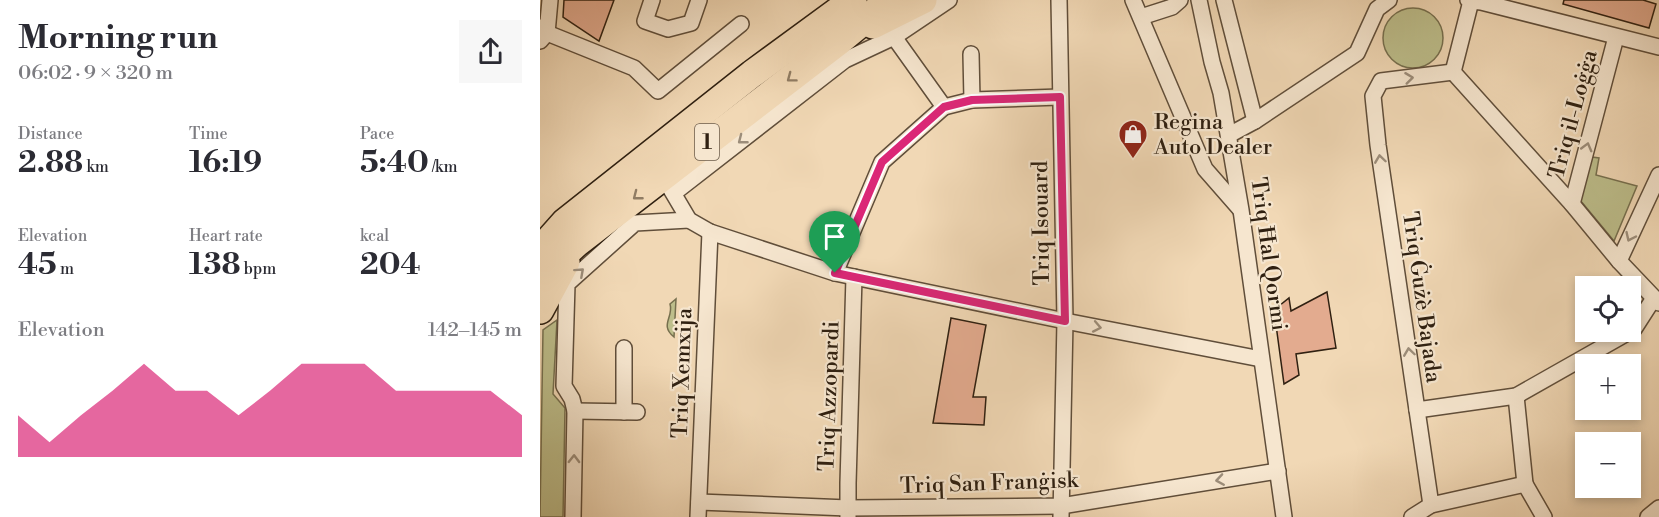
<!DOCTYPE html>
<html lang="en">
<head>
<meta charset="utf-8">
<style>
  body { margin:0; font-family:"Libre Bodoni",serif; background:#f7f7f7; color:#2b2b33; height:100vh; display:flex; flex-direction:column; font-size:22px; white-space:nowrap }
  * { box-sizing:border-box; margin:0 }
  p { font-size:20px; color:#7c7c81 }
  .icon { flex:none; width:33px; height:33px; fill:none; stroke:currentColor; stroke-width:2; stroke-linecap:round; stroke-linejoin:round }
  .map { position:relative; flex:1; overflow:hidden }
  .details { display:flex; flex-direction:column; background:#fff; width:540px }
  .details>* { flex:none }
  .buttons { position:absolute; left:1035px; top:276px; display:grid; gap:12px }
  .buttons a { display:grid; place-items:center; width:66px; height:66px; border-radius:0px; background:#fff; box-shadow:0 3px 9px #0003; font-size:30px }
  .pin { position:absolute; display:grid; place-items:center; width:51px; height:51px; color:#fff; margin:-62px -26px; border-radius:50% 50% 50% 0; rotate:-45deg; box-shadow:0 0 6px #0007 }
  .pin .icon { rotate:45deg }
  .round { display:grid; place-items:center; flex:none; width:63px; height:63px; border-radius:0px; background:#f7f7f7 }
  .headline { display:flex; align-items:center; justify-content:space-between; height:102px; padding:0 18px }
  h1 { font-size:33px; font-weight:700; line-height:45px }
  .metrics { display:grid; grid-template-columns:repeat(3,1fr); gap:9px; height:102px; padding:6px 18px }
  .metrics div { display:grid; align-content:center }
  .metrics b { font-size:30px; font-weight:700 }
  .metrics small { font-size:16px; font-weight:400 }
  .metrics p { font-size:16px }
  .chart { height:168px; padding:12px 18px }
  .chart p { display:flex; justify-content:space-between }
  .chart svg { width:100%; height:108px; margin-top:6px; fill:#db2777; opacity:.7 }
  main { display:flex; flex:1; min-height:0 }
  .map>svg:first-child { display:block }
</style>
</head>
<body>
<main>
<section class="details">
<div class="headline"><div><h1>Morning run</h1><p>06:02 · 9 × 320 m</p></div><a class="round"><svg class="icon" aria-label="share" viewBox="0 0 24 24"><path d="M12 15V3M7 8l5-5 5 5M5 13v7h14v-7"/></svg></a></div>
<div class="metrics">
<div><p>Distance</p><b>2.88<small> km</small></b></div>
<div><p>Time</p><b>16:19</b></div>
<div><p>Pace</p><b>5:40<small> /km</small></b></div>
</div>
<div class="metrics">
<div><p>Elevation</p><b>45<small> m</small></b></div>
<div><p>Heart rate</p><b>138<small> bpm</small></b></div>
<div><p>kcal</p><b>204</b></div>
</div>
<div class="chart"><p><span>Elevation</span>142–145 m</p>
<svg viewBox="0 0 160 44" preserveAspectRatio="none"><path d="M0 44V27L10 38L20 27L30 17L40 6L50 17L60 17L70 27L80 17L90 6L100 6L110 6L120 17L130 17L140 17L150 17L160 27V44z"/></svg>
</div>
</section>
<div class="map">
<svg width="1119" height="517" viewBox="0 0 1119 517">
  <rect width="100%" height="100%" fill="#f1d8b5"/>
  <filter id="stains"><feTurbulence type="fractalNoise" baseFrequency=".00333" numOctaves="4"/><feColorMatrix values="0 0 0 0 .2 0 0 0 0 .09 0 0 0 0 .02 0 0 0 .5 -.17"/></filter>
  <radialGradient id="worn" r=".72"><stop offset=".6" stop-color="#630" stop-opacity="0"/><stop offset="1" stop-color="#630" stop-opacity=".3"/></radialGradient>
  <!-- green -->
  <g fill="#bdbe8b" stroke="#766f4e" stroke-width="1.5">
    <circle cx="873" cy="38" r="30"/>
    <polygon points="1052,157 1059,158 1056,175 1097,186 1074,241 1040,200"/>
    <path d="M 136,299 L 134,337 C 119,325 134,317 130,304 Z"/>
    <polygon points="17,320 13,394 25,408 23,517 0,517 3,330"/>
  </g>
  <!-- building -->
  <g fill="#e3ab8f" stroke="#2f2011" stroke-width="1.5">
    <polygon points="24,0 74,0 59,41 23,17"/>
    <polygon points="1024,0 1103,0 1116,4 1109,28 1023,4"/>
    <polygon points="787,292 796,348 756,354 759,375 744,384 734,310 749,298 751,311"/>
    <polygon points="411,318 446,325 433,397 446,397 444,425 393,423"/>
  </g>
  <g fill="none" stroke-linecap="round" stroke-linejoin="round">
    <!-- street casing -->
    <g stroke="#604e3a" stroke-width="18">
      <g id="street">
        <polyline points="112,0 105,21 128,29 151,23 159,0"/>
        <polyline points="519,0 525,321 521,517"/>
        <polyline points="593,0 665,169 700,209"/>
        <polyline points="659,0 672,62 681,93 701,210 744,517"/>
        <polyline points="684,0 715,121"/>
        <polyline points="931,1 941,2 1119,47"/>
        <polyline points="601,17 632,7 640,0"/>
        <polyline points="0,27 7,33 94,68 118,91 201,24"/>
        <polyline points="0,41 7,33 10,0"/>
        <polyline points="431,54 432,100"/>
        <polyline points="913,72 1032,204 1079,261 1119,303"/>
        <polyline points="913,72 931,1 928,0"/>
        <polyline points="404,107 432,100 520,97"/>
        <polyline points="689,135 715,121 817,53 837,9 849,0"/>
        <polyline points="123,176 149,220 170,232 295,273 525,321 721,359"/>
        <polyline points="134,193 305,60 354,37 409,0"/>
        <polyline points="1032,204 1076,37"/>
        <polyline points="1079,261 1119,175"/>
        <polyline points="295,273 342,162 404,107 354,37"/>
        <polyline points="1090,331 1094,329 1114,298"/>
        <polyline points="84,348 84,412"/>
        <polyline points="976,396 985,484"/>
        <polyline points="877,410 976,396 1089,332"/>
        <polyline points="35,411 97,412"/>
        <polyline points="159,502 308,508 521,506 738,471"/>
        <polyline points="891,505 838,145 833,96 841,81 913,72"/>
        <polyline points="33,517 35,411 32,399 24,386 27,284 95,223 149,220"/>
        <polyline points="158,517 170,232"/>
        <polyline points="308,517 308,483 314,277"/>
        <polyline points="872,517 891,505 985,484 1004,517"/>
        <polyline points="1108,517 1119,508"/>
      </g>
    </g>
    <!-- highway casing -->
    <g stroke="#2f2011" stroke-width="30">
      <g id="highway">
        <polyline points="333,25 383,0"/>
        <polyline points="0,250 25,222 212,74 313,0"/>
        <polyline points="0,277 37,243 298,42 349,0"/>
        <polyline points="0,310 26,262"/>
      </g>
    </g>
    <!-- street -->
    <use href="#street" stroke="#f6e6cf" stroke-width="15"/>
    <!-- highway -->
    <use href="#highway" stroke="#f1d8b5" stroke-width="27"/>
  </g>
  <!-- one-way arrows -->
  <defs><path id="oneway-chevron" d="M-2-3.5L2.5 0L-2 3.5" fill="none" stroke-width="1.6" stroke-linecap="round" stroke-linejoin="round" transform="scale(1.5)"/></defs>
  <g stroke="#907c63">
    <use href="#oneway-chevron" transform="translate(251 78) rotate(143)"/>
    <use href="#oneway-chevron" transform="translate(97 196) rotate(142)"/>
  </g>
  <g stroke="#9c8d7a">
    <use href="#oneway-chevron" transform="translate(869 78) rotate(-7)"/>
    <use href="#oneway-chevron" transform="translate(202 140) rotate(142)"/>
    <use href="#oneway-chevron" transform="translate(1047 147) rotate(-75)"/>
    <use href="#oneway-chevron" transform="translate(840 159) rotate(-98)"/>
    <use href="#oneway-chevron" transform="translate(1090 237) rotate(115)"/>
    <use href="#oneway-chevron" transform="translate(40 272) rotate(-42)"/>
    <use href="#oneway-chevron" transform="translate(557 327) rotate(11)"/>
    <use href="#oneway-chevron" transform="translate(869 352) rotate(-98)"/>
    <use href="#oneway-chevron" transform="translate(34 459) rotate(-89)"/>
    <use href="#oneway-chevron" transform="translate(680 480) rotate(171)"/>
  </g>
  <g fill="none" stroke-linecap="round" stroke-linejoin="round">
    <!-- route casing -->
    <g stroke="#fff" stroke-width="12">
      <polygon id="route" points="520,97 525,321 295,273 342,162 404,107 432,100"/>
    </g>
    <!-- route -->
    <use href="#route" stroke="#db2777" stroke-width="8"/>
  </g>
  <!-- icons -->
  <defs>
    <g id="shop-pin" transform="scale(1.5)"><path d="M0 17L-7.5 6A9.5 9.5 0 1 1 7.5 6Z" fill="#8f2418" stroke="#f6e6cf"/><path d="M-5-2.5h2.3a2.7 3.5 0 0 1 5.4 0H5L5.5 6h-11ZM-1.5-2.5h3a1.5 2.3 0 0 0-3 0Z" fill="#fff"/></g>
  </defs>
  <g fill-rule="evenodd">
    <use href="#shop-pin" x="593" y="134"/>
  </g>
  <g text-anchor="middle" stroke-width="4.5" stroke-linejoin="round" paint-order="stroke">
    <!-- shield labels -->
    <rect fill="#f6e6cf" stroke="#6b5b4a" stroke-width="1.5" x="155" y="124" width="24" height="36" rx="4.5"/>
    <g font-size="21" font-weight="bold" fill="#2f2011">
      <text x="167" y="149">1</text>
    </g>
    <!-- street labels -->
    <g font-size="22" fill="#2f2011" stroke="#f6e6cf">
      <text transform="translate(1032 114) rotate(-75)" y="8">Triq il-Loġġa</text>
      <text transform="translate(500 223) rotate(-91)" y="8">Triq Isouard</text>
      <text transform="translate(730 254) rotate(82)" y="8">Triq Ħal Qormi</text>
      <text transform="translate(883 297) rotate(82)" y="8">Triq Ġużè Bajada</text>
      <text transform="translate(141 373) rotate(-88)" y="8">Triq Xemxija</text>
      <text transform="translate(288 396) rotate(-88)" y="8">Triq Azzopardi</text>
      <text transform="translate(449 482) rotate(-2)" y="8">Triq San Franġisk</text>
    </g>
    <!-- poi labels -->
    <g font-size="22" fill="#2f2011" stroke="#f6e6cf" text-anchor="start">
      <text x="614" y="129">Regina<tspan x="614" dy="25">Auto Dealer</tspan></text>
    </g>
  </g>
  <rect width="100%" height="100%" filter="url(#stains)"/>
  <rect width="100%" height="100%" fill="url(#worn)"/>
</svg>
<div class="buttons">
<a><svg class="icon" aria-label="locate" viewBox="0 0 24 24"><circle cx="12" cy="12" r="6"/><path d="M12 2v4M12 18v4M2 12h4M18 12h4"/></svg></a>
<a>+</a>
<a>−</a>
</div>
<div class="pin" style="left:295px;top:273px;background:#1e9e55"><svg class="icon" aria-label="arrive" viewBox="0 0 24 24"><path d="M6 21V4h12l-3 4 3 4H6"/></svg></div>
</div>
</main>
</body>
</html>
